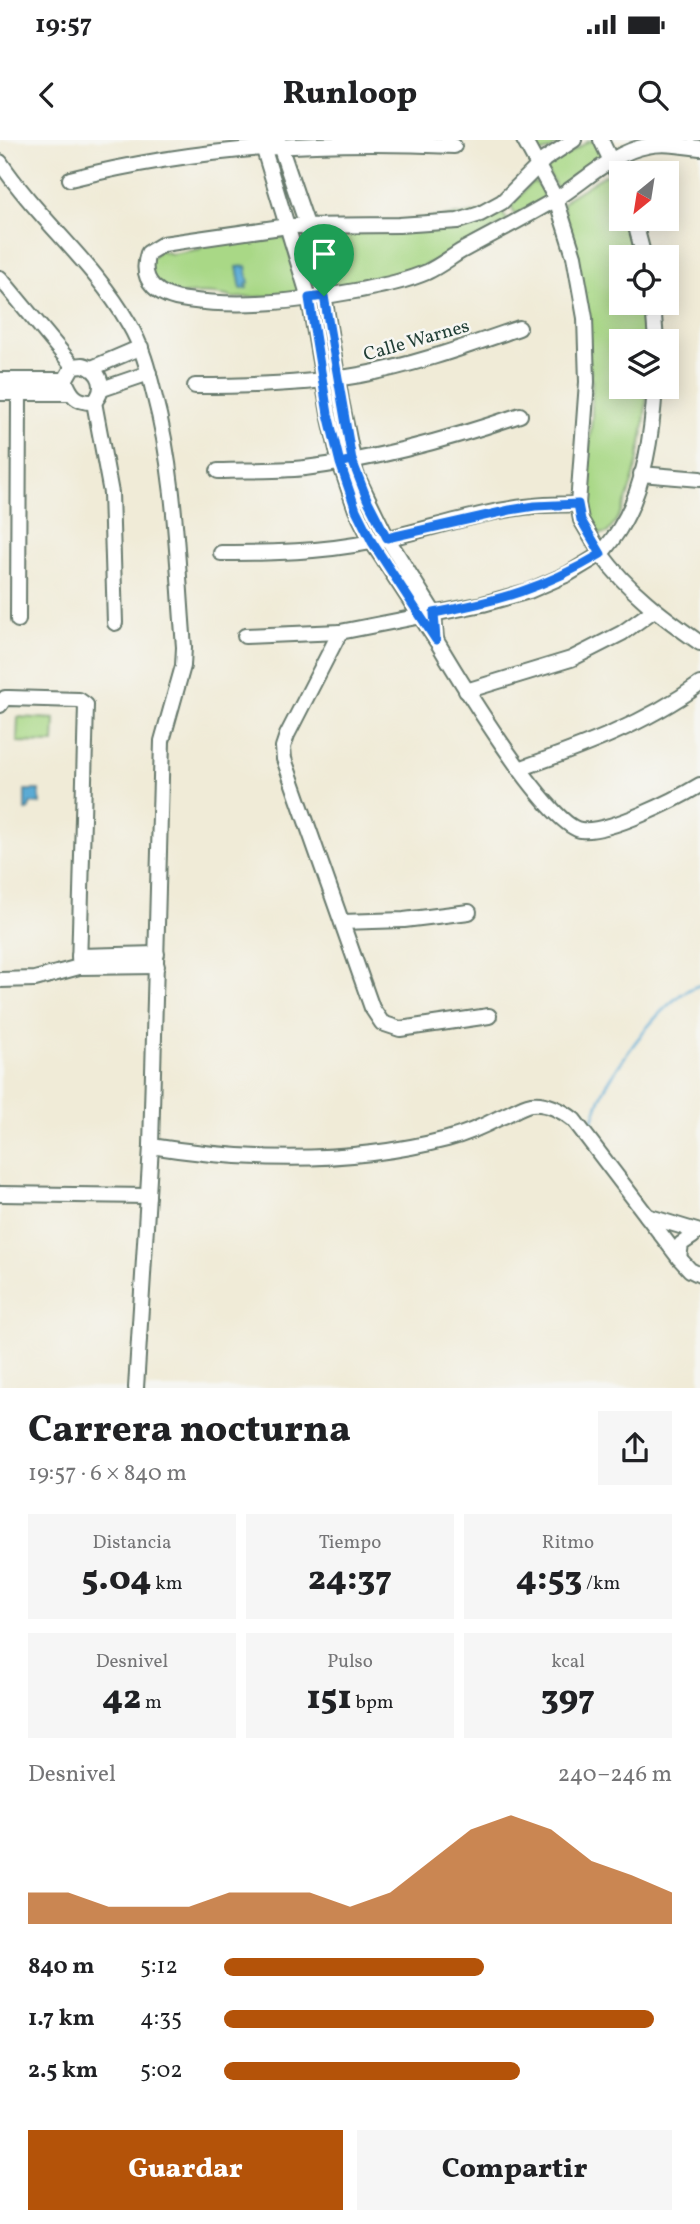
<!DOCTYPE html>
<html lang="es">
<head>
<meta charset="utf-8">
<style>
  body { margin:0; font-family:Vollkorn,serif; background:#f6f6f6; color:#202124; height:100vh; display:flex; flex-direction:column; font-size:26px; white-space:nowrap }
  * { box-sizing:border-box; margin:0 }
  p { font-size:23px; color:#757577 }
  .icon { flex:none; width:38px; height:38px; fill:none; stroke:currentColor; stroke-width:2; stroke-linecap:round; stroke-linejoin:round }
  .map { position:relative; height:1248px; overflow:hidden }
  .panel { display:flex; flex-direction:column; background:#fff; flex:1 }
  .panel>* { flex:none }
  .needle { width:46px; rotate:210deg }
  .buttons { position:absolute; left:609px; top:21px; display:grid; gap:14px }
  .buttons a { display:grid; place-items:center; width:70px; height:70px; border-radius:0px; background:#fff; box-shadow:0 4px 18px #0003; font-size:35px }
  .pin { position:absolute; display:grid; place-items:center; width:60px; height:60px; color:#fff; margin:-72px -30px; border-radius:50% 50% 50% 0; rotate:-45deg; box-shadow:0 0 7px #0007 }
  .pin .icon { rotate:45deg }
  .round { display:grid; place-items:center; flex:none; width:74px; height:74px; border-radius:0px; background:#f6f6f6 }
  .head { display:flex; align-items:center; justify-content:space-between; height:119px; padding:0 28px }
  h1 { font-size:38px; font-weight:800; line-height:52px }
  .stats { display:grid; grid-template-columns:repeat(3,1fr); gap:10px; height:119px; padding:7px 28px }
  .stats div { display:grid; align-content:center; border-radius:0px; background:#f6f6f6; text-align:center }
  .stats b { font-size:35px; font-weight:800 }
  .stats small { font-size:19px; font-weight:400 }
  .stats p { font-size:19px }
  .chart { height:196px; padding:14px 28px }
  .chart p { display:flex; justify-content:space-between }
  .chart svg { width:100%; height:126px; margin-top:7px; fill:#b45309; opacity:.7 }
  .button { display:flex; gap:14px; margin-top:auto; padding:14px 28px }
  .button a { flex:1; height:80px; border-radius:0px; background:#b45309; color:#fff; font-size:28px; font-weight:800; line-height:80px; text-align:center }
  .button a+a { background:#f6f6f6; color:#202124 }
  ul { padding:0 28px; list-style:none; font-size:23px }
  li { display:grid; grid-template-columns:112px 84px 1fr; align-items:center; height:52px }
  li i { height:18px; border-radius:9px; background:#b45309 }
  .status { display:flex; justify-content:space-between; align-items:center; height:49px; padding:0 35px; background:#fff; direction:ltr }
  .status svg { height:19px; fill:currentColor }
  header { display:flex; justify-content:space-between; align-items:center; height:91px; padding:0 28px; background:#fff; font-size:32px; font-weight:800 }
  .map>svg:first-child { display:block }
</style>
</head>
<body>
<div class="status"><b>19:57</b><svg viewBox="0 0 49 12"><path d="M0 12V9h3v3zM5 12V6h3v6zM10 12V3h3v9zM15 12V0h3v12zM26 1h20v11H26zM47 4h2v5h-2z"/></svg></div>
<header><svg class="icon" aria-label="back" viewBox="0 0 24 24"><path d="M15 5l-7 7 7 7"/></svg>Runloop<svg class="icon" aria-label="search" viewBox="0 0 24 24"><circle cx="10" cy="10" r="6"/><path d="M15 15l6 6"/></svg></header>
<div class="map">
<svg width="700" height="1248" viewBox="0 0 700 1248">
  <rect width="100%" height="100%" fill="#f6f6f2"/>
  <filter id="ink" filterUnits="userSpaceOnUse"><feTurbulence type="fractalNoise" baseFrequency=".0143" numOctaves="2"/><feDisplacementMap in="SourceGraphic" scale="14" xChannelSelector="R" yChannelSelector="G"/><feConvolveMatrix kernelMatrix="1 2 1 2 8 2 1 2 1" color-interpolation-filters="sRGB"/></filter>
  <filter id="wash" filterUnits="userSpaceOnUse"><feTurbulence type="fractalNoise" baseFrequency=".00686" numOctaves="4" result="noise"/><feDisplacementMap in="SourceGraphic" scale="28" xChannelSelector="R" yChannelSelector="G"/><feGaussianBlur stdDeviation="1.57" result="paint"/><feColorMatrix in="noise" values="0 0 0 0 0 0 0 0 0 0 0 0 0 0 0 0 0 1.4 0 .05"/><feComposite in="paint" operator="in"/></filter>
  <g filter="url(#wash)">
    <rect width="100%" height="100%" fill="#f0ebd7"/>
    <!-- green -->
    <g fill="#a9d886" stroke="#648a5d" stroke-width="2">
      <polygon points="530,0 563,0 550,10 539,13"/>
      <polygon points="589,1 595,1 604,18 561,49 557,48 547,31 548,27"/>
      <path d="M 605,35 L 612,37 L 621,61 L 621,79 L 626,79 L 636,117 L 621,117 L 621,163 L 643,163 L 647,201 L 621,201 L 621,247 L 647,247 C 646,285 634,366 607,393 L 598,394 L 591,389 L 583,368 L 592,277 L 592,241 L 563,64 L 568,58 Z"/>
      <polygon points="535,42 542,49 544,59 515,75 511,66 530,44"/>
      <polygon points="500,70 508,81 439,119 409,132 332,150 327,144 315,98 319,91"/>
      <path d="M 277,95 L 286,99 L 300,149 L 295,155 L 233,158 C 217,152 194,153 176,155 L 152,138 L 150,119 L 160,110 L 171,114 L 200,109 L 204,104 Z"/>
      <polygon points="18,577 55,579 54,603 17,602"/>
    </g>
    <!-- water -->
    <g fill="#5aaad4" stroke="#3c7484" stroke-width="2">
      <polygon points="246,126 249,143 246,144 247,148 241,149 237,127"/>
      <polygon points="25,650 39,650 40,664 31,663 28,670 25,670"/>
    </g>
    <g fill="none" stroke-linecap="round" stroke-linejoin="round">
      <!-- stream -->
      <path stroke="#5aaad4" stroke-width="2.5" d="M 591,984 C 596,973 599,959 605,948 C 623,917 665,855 700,845"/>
    </g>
  </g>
  <g filter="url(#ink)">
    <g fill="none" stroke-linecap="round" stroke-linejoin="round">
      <!-- minor casing -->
      <g stroke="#687a6d" stroke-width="18">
        <g id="minor">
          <polyline points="261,0 309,158 329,274 340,323 356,370 372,402 436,500 434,473 387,398 356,334 341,260 324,156 307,85 278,0"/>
          <path d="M 524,0 L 556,59 L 574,116 L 585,178 L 587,242 L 578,364 L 581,380 L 601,414 C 607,406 615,397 620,388 C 645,348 652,292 655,247"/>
          <path d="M 574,0 L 545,19 L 502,62 L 480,74 L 458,81 L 399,85 L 288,86 L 163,104 L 148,113 C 138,143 160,157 187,160 C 243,168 300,161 355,151 C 380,146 404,142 427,132 C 440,126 451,117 463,110 C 494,93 526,77 556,59 C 585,41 613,12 647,6 C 664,2 683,6 700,8"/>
          <polyline points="601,0 621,42"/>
          <path d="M 0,22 C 38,79 95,124 129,184 C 142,206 148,229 154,254 C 176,336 177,423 184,507 L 183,526 L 162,601 L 151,1006 L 136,1248"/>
          <path d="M 70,39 C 197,7 323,0 454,6"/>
          <polyline points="634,79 644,117"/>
          <polyline points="0,138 73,226"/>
          <polyline points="653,163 656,201"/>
          <path d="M 83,225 C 101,230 107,249 94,262 C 76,263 71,255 65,240 L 73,226 Z"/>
          <polyline points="92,228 141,207"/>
          <polyline points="0,240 65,240"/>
          <path d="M 195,246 C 251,246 306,244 360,235 C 415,225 467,206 519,188"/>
          <polyline points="102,249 149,233"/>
          <polyline points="0,253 70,253"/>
          <polyline points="94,262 111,353 115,483"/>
          <path d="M 218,331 C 247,330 276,331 305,328 C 378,319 450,299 520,275"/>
          <polyline points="641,334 700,339"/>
          <path d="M 221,413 C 271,413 322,412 371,402 C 425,391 479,371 534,366 C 549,364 563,365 578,364"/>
          <polyline points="18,480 19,253"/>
          <polyline points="340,492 287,595 283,607 284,619 372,868 382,883 400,889 489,876"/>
          <path d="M 245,496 L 340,492 L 483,464 L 529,451 L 568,434 L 601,414 C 628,451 663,477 700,503"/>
          <path d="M 436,500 C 455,532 548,687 581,690 C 610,693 675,660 700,645"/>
          <polyline points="466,551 571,519 622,493 654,470"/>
          <polyline points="0,565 5,558 9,558 79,560 86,565 79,827"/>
          <path d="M 519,629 C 582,607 645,584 700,544"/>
          <polyline points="342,782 404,780 469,772"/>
          <polyline points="79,816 157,814"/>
          <polyline points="0,840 35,839 79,827 157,826"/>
          <path d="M 151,1006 C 250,1022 350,1024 447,999 C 466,994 484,986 501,977 C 511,973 521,966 531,964 C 546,962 563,971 574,980 L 679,1118 L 690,1130 L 700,1135"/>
          <polyline points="0,1054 148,1056"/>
          <polyline points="647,1076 700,1092"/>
          <polyline points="679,1118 681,1104 693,1096"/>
        </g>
      </g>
      <!-- minor -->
      <use href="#minor" stroke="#fff" stroke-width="14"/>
    </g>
  </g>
  <g fill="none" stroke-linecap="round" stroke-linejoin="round" filter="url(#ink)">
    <!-- route casing -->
    <g stroke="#fff" stroke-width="14">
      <path id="route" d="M 324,156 L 352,320 L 340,323 L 356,370 L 372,402 L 436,500 L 434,473 C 499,461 544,448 601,414 L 581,380 L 578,364 L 535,366 L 510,370 L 387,398 L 367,359 L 352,320 L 340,323 L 328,274 L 309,158 L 324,156"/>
    </g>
    <!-- route -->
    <use href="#route" stroke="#1a73e8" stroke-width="9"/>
  </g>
  <g text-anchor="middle" stroke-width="5" stroke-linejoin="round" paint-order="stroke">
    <!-- street labels -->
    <g font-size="19" fill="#1f3d34" stroke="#f6f6f2">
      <text transform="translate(416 199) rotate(-16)" y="7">Calle Warnes</text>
    </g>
  </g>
</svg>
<div class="buttons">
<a><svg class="needle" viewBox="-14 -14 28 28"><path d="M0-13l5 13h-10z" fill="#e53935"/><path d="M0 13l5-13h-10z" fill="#757577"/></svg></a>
<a><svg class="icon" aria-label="locate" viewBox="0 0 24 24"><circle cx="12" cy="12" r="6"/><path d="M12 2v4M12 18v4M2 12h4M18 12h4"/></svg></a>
<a><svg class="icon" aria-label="layers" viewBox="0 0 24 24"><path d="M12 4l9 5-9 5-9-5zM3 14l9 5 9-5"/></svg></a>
</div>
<div class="pin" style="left:324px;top:156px;background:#1e9e55"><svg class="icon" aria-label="arrive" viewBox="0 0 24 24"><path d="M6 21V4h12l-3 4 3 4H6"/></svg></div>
</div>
<section class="panel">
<div class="head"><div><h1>Carrera nocturna</h1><p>19:57 · 6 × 840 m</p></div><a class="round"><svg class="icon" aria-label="share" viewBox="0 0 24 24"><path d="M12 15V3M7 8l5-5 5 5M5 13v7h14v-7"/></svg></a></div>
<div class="stats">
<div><p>Distancia</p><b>5.04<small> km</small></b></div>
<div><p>Tiempo</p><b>24:37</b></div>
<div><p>Ritmo</p><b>4:53<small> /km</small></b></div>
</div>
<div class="stats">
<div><p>Desnivel</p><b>42<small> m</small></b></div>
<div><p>Pulso</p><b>151<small> bpm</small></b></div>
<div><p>kcal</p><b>397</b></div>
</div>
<div class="chart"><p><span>Desnivel</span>240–246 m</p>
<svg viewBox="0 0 160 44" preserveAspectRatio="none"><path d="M0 44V33L10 33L20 38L30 38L40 38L50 33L60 33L70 33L80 38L90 33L100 22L110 11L120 6L130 11L140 22L150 27L160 33V44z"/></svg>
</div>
<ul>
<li><b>840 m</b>5:12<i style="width:58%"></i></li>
<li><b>1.7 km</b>4:35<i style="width:96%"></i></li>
<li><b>2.5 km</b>5:02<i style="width:66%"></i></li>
</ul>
<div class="button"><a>Guardar</a><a>Compartir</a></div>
</section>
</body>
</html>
